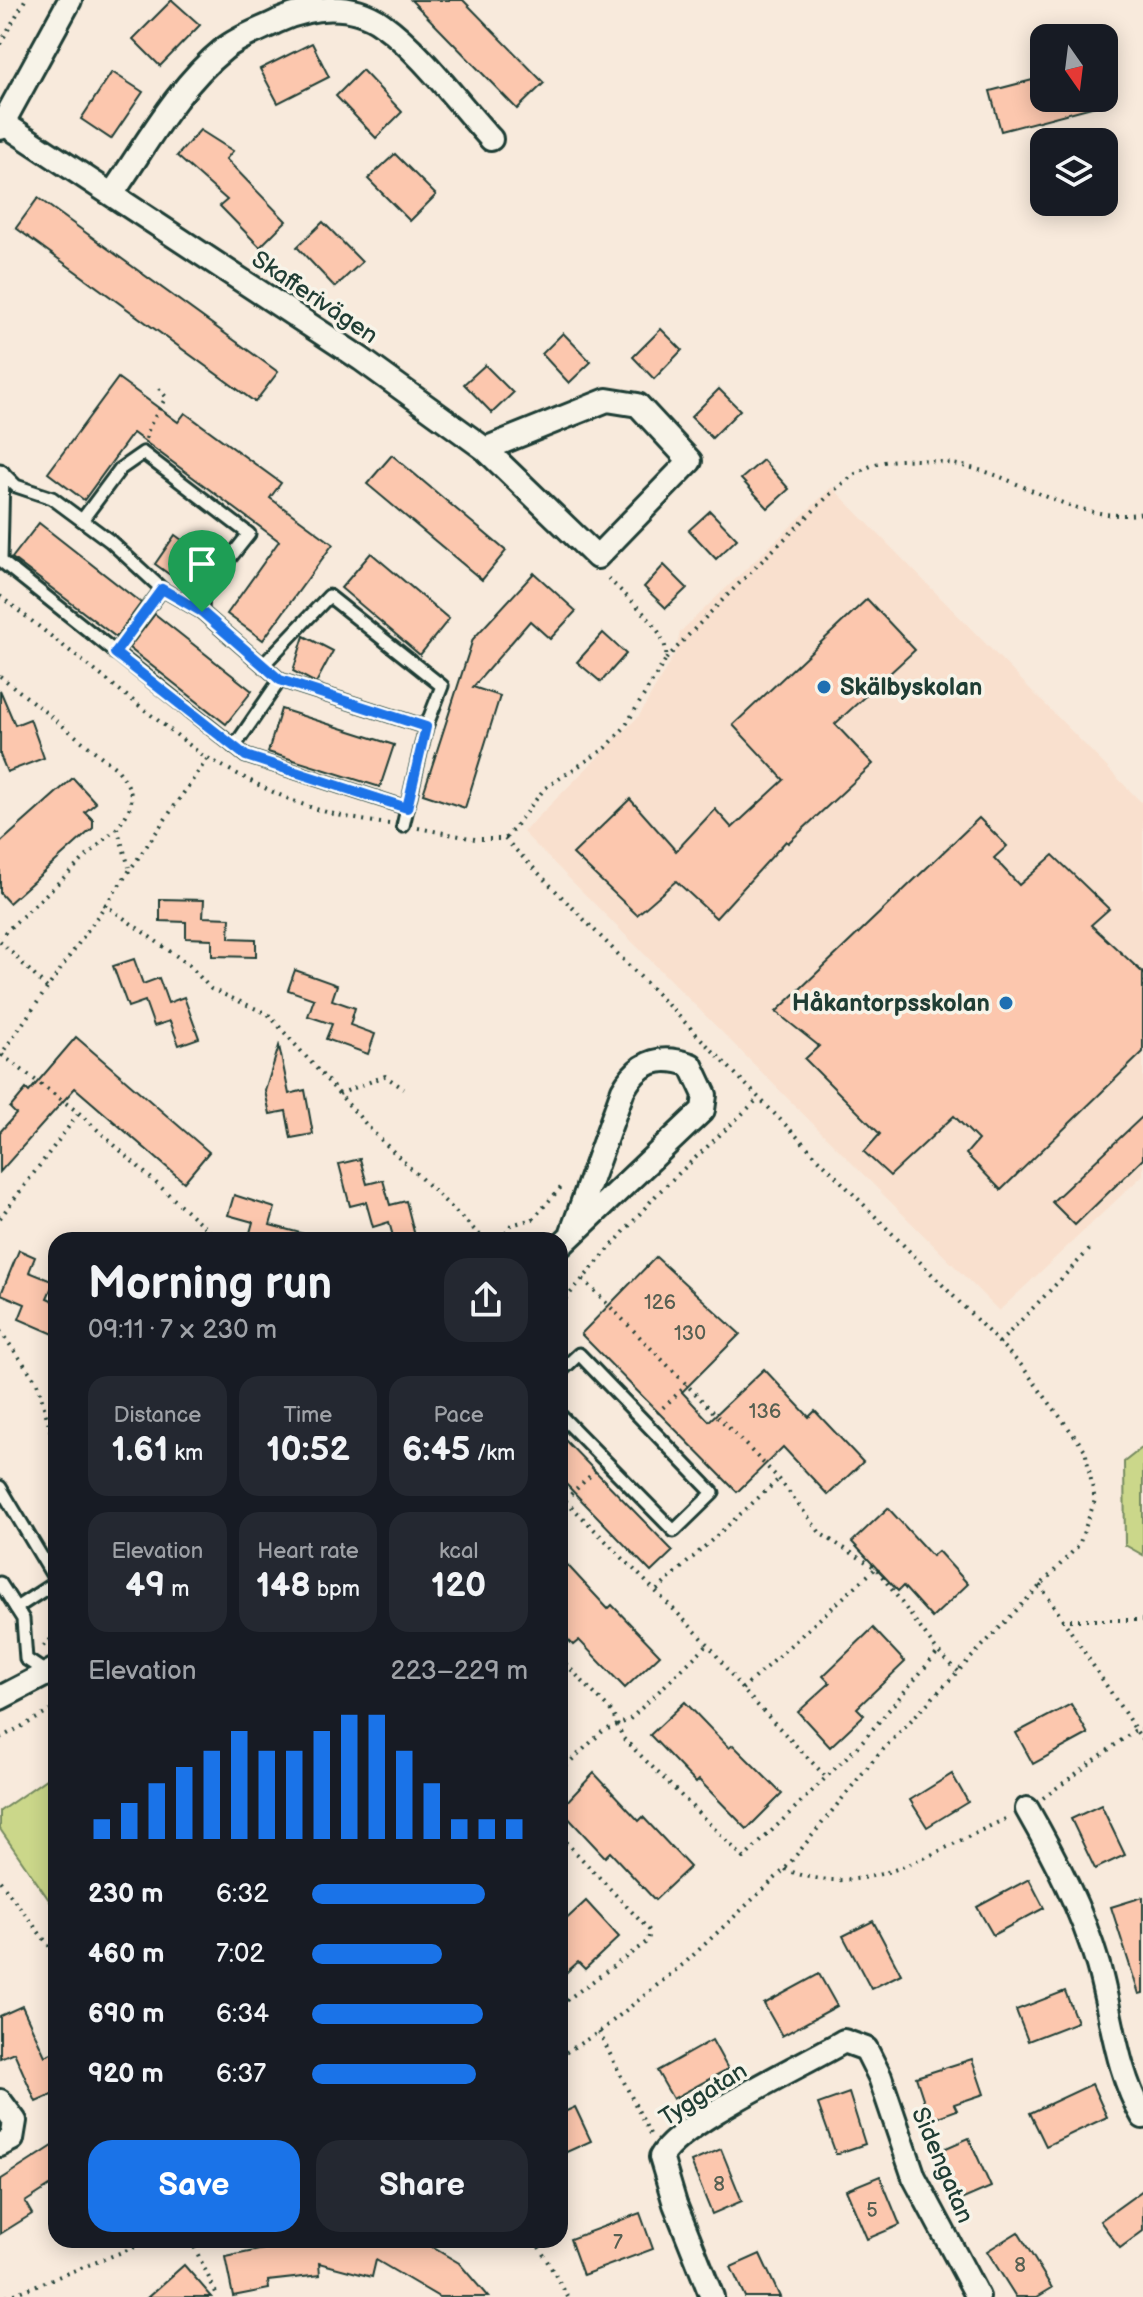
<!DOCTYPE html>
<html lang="en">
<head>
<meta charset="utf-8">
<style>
  body { margin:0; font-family:"Balsamiq Sans",sans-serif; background:#242831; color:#f1f3f6; height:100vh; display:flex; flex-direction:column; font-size:30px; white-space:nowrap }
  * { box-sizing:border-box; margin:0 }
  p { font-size:26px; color:#9ea1a6 }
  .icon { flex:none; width:44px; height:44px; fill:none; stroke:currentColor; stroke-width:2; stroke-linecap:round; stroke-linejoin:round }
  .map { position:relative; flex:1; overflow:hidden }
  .panel { position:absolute; left:48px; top:1232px; width:520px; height:1016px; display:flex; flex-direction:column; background:#171b24; border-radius:24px; box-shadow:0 4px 20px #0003 }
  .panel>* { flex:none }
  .needle { width:52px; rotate:166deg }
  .buttons { position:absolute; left:1030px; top:24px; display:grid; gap:16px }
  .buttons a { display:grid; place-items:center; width:88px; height:88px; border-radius:16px; background:#171b24; box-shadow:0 4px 20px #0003; font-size:40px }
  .pin { position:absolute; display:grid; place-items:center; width:68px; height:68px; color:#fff; margin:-82px -34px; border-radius:50% 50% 50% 0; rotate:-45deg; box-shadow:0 0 8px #0007 }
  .pin .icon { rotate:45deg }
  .round { display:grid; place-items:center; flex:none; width:84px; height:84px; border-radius:24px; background:#242831 }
  .headline { display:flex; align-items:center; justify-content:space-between; height:136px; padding:0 40px }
  h1 { font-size:44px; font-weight:700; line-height:60px }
  .metrics { display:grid; grid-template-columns:repeat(3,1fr); gap:12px; height:136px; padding:8px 40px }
  .metrics div { display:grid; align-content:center; border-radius:20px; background:#242831; text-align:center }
  .metrics b { font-size:34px; font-weight:700 }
  .metrics small { font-size:22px; font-weight:400 }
  .metrics p { font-size:22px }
  .chart { height:224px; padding:16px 40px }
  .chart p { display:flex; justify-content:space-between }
  .chart svg { width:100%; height:144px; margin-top:8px; stroke:#1a73e8; stroke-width:6 }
  .button { display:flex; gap:16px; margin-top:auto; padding:16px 40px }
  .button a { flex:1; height:92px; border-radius:24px; background:#1a73e8; color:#fff; font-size:32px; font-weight:700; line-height:92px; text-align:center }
  .button a+a { background:#242831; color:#f1f3f6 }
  ul { padding:0 40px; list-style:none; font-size:26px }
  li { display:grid; grid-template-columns:128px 96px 1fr; align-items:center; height:60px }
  li i { height:20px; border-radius:10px; background:#1a73e8 }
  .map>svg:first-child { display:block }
</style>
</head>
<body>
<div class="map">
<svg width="1143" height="2297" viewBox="0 0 1143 2297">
  <rect width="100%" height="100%" fill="#f8eadc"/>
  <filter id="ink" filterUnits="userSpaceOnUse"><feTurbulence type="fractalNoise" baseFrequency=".0125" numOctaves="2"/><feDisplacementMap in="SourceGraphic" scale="16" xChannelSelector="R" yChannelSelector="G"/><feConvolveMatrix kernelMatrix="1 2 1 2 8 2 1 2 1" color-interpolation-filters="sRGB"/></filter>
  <g filter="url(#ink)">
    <!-- built -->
    <polygon fill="#f9e0ce" points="832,487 1143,804 1143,1175 999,1311 523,832 639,716 676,651 680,632"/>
    <!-- green -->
    <g fill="#cbd78a" stroke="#758a5f" stroke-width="2">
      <polygon points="1143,1447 1143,1555 1125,1545 1124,1462"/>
      <polygon points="46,1779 56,1794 56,1910 0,1829 0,1811"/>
    </g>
    <!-- building -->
    <g fill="#fcc7ae" stroke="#1f3d34" stroke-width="2">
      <polygon points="172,0 200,25 160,66 133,39"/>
      <polygon points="411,0 463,0 544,83 517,109"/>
      <polygon points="312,43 329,77 278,103 260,69"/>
      <polygon points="362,70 402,112 376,138 336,96"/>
      <polygon points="112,72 143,92 111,139 81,119"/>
      <polygon points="1044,77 1044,98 1102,98 1103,104 1001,131 990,91"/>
      <polygon points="200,130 233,151 226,159 286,221 260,247 220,206 227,200 177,156"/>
      <polygon points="395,154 436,195 410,221 368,179"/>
      <polygon points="38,198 278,372 255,402 16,228"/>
      <polygon points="323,222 362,262 335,287 297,247"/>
      <polygon points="661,329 682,350 654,379 633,357"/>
      <polygon points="563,333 591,362 569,383 542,354"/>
      <polygon points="485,365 513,393 492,413 464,384"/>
      <polygon points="118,378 178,422 185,413 281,483 270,498 333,544 263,640 227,614 279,541 133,433 84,500 48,473"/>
      <polygon points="719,389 740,410 712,438 691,417"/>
      <polygon points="392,455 506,551 482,580 367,484"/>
      <polygon points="763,460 789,489 768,508 741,479"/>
      <polygon points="710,511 737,539 716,559 689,530"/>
      <polygon points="39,523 141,603 116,637 12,558"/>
      <polygon points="175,535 204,556 184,585 155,564"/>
      <polygon points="371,553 449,619 420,655 341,588"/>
      <polygon points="664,565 687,588 666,608 644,587"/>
      <polygon points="534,573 576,611 550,639 530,621 473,687 500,696 465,808 423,794 473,639"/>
      <polygon points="867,599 915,650 835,724 873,764 788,843 786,841 716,918 676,881 637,915 573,854 630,799 676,851 715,809 732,828 784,780 733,725"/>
      <polygon points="155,614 252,691 226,724 129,648"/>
      <polygon points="603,633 626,654 601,682 577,662"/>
      <polygon points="304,636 333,651 316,683 293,671"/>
      <polygon points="0,690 15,725 30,719 44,758 7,772 0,755"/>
      <polygon points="281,709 394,745 380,787 268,752"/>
      <polygon points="73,778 96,803 85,812 93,820 93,828 9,903 0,893 0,843"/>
      <polygon points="979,818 1007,846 994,858 1019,885 1053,855 1109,909 1091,925 1143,973 1143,1052 1001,1190 966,1154 978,1140 954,1116 890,1176 864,1152 880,1134 805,1059 819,1046 776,1012"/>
      <polygon points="160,899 204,900 203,917 230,918 229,938 256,939 256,957 212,956 212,939 186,938 186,922 160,921"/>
      <polygon points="134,959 143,984 159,978 168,1003 184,997 199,1038 179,1045 170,1021 154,1026 145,1001 128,1007 113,966"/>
      <polygon points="295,970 337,985 332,1000 355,1008 350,1025 375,1034 368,1054 326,1039 332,1024 308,1016 314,999 288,990"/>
      <polygon points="76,1037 209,1152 184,1182 75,1088 0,1172 0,1132 16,1114 10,1108 26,1089 29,1092"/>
      <polygon points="279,1046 289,1094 305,1090 313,1134 291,1138 286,1111 270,1114 265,1091"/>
      <polygon points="1143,1116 1143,1159 1075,1225 1052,1202"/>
      <polygon points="360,1159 367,1184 383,1180 390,1205 406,1201 416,1240 394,1240 389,1222 373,1227 366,1202 350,1206 339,1164"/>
      <polygon points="234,1195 275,1208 270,1225 304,1234 303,1240 248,1240 253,1222 228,1215"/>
      <polygon points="19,1250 35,1257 29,1272 54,1282 47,1298 56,1302 56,1335 19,1319 25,1304 1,1294"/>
      <polygon points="656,1257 740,1334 682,1392 709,1421 764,1369 809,1417 815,1411 863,1462 828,1495 783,1447 737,1492 581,1334"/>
      <polygon points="560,1435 673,1551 651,1572 560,1478"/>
      <polygon points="888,1508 932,1556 938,1551 968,1584 932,1618 903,1586 898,1591 852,1542"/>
      <polygon points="560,1557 608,1609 612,1605 660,1655 625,1688 579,1640 573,1645 560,1631"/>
      <polygon points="873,1628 905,1662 857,1708 864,1715 830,1747 798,1712 830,1683 823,1676"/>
      <polygon points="685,1702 729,1748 733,1745 782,1794 747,1829 699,1780 696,1783 650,1735"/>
      <polygon points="1071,1704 1088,1734 1033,1764 1016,1733"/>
      <polygon points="594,1773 639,1821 643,1817 690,1867 655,1900 610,1852 605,1857 560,1809"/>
      <polygon points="952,1774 968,1802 927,1827 910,1800"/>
      <polygon points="1101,1805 1125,1855 1095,1869 1071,1819"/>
      <polygon points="1029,1879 1044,1908 993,1935 977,1907"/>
      <polygon points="1143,1897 1143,1993 1139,1994 1111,1907"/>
      <polygon points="586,1901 619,1937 585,1969 578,1962 560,1978 560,1925"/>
      <polygon points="873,1921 901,1974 871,1989 843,1936"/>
      <polygon points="819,1974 837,2006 782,2036 764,2004"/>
      <polygon points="1065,1991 1077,2022 1028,2041 1016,2010"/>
      <polygon points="22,2006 45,2056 56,2051 56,2093 36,2102 14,2052 0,2058 0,2016"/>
      <polygon points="712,2040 728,2069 673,2099 657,2071"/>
      <polygon points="972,2059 984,2094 954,2104 957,2110 930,2120 916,2077"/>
      <polygon points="1092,2084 1107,2117 1046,2146 1030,2113"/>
      <polygon points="849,2093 865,2144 836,2154 818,2104"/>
      <polygon points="575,2107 591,2141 560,2155 560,2114"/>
      <polygon points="969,2138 991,2187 961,2200 939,2151"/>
      <polygon points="56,2144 56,2182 25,2202 32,2214 0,2234 0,2180"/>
      <polygon points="721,2149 742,2201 712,2214 691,2162"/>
      <polygon points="880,2176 900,2225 867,2239 846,2190"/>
      <polygon points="1143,2190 1143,2231 1120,2248 1100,2221"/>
      <polygon points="640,2213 653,2249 583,2275 570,2239"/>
      <polygon points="1018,2232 1052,2288 1037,2297 1016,2297 987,2251"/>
      <polygon points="278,2240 420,2240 459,2263 488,2297 439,2297 376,2260 372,2277 319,2263 320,2275 268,2281 269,2289 233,2296 225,2257 279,2246"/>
      <polygon points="760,2254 780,2297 745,2297 731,2267"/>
      <polygon points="184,2265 212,2297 148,2297"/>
    </g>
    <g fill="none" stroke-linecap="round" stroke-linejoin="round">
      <!-- service casing -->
      <g stroke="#1f3d34" stroke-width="17">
        <g id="service">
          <polyline points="0,470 16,486 52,498 110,541 162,589 202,612 280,680 426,727 442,686 329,596 264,664"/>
          <polyline points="3,472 1,561 246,756 407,808"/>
          <polyline points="82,520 120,469 143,453 249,534 203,592 202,612"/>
          <polyline points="115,653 162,589"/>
          <polyline points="234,747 280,680"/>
          <polyline points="403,826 426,727"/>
          <polyline points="560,1372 579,1354 713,1493 674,1531 560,1415"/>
          <polyline points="0,1487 56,1581"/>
          <polyline points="0,1583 23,1619 26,1659 47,1673"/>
          <polyline points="16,1608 56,1582"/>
        </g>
      </g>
      <!-- minor casing -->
      <g stroke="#1f3d34" stroke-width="28">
        <g id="minor">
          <polyline points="0,121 361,359 485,449 607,400 638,405 690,461 597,557 485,449"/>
          <polyline points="0,128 70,0"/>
          <path d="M 112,194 C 146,145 177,87 224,49 C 239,37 260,30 278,21 C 311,6 351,2 382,24 C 419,50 459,104 491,139"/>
          <path d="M 560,1246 L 703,1110 L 705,1095 L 691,1065 C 660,1054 639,1061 623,1090 L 572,1232"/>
          <polyline points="0,1698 56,1669"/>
          <path d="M 1027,1809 C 1055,1858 1082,1910 1098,1965 C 1112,2015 1116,2071 1143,2117"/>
          <polyline points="0,2101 15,2121 12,2139 0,2145"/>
          <path d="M 712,2297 L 675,2204 L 661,2157 C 680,2122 804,2065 844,2041 L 866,2049 L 880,2077 L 914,2177 L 978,2297"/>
        </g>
      </g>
      <!-- path -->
      <g stroke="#1f3d34" stroke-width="4" stroke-dasharray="2 6" stroke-linecap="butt">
        <polyline points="0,44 25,0"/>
        <polyline points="146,439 149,427 166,397 155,384"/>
        <path d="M 0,596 L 202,755 C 273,793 307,814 389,824"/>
        <path d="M 666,659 C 709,613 753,569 798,526 C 821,504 843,477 873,465 C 905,453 967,464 998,476 C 1043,494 1093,523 1143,513"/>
        <path d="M 0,676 L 117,769 C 136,793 136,804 117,828 L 0,937"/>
        <polyline points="117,828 129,867"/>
        <polyline points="418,828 475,839 505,839 1021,1365 1085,1450 1095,1500 1079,1545 875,1758 785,1869 687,1961 599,2032 560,2056"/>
        <path d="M 506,838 L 545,788 L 606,748 L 624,728 L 666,659 C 670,629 625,597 606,576"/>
        <polyline points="104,904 189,965 211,989 268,1014 373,1132 485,1240"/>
        <polyline points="0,941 47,988"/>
        <polyline points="2,1055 79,1113 219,1240"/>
        <polyline points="0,1056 208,758"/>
        <polyline points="339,1094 385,1076 404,1089"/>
        <polyline points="0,1218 79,1113"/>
        <polyline points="502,1240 511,1225 533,1219 563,1185"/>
        <polyline points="583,1279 779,1479 821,1534 876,1568 938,1652 959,1672"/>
        <polyline points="560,1305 658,1193 758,1099"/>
        <polyline points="0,1331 37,1382 56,1450"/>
        <polyline points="999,1343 1090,1249"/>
        <polyline points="657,1413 687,1385"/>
        <polyline points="560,1495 708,1644 742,1689 827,1778"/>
        <polyline points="565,1500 595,1471"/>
        <polyline points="1040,1585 1143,1741"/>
        <polyline points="657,1590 779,1479"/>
        <polyline points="1062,1620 1143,1620"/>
        <polyline points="43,1646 56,1635"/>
        <polyline points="560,1658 612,1712 623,1738 744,1858 860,1744 938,1652"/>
        <polyline points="742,1689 876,1568"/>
        <polyline points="0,1738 56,1708"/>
        <polyline points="560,1771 603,1731 629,1720 708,1644"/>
        <polyline points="1043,1798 1134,1731 1143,1729"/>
        <polyline points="560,1836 650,1931 648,1941 560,2005"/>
        <polyline points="560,1849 566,1843"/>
        <path d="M 785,1869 C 865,1904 937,1848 1008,1818"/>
        <polyline points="0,1881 56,1955"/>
        <polyline points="599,2032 650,2134"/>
        <polyline points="191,2240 218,2297"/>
        <polyline points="535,2240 568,2297"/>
        <polyline points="6,2297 153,2240"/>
      </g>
      <!-- service -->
      <use href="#service" stroke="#f7f3e8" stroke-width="11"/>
      <!-- minor -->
      <use href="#minor" stroke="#f7f3e8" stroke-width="22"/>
    </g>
  </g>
  <g fill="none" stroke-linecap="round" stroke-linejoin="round" filter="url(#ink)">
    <!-- route casing -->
    <g stroke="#fff" stroke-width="16">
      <polygon id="route" points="162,589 202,612 280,680 426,727 407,808 246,756 115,653"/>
    </g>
    <!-- route -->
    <use href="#route" stroke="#1a73e8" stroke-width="10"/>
  </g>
  <!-- markers -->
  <g fill="#1f6fb2" stroke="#f7f3e8" stroke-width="3">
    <circle cx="824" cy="687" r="8"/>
    <circle cx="1006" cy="1003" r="8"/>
  </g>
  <g text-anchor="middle" stroke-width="7" stroke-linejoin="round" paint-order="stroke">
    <!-- number labels -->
    <g font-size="20" fill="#566052">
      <text x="660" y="1309">126</text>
      <text x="690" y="1340">130</text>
      <text x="765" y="1418">136</text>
      <text x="719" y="2191">8</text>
      <text x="872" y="2217">5</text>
      <text x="618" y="2249">7</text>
      <text x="1020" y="2272">8</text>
    </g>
    <!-- street labels -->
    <g font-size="24" fill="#1f3d34" stroke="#f7f3e8">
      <text transform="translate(315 297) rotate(34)" y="8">Skafferivägen</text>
      <text transform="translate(703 2094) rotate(-32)" y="8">Tyggatan</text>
      <text transform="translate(943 2165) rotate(67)" y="8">Sidengatan</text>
    </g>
    <!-- poi labels -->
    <g font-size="24" font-weight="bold" fill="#1f3d34" stroke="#f7f3e8" text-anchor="start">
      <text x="840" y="695">Skälbyskolan</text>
      <text x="990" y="1011" text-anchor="end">Håkantorpsskolan</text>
    </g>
  </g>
</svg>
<div class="buttons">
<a><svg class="needle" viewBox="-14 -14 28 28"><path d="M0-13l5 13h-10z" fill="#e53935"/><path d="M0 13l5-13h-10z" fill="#9ea1a6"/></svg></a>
<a><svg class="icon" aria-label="layers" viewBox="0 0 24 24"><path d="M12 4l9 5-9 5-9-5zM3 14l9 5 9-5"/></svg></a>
</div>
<div class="pin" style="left:202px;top:612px;background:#1e9e55"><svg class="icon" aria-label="arrive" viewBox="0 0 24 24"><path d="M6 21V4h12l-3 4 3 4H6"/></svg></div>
<section class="panel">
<div class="headline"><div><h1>Morning run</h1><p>09:11 · 7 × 230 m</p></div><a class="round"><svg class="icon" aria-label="share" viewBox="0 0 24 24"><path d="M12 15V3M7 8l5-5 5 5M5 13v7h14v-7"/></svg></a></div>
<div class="metrics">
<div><p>Distance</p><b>1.61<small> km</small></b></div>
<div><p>Time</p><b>10:52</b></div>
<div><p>Pace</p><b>6:45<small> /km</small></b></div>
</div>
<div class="metrics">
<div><p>Elevation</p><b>49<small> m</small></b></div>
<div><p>Heart rate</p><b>148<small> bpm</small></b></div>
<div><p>kcal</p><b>120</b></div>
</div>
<div class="chart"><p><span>Elevation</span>223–229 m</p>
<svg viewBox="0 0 160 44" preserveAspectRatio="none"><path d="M5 44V38M15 44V33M25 44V27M35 44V22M45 44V17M55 44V11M65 44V17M75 44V17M85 44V11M95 44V6M105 44V6M115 44V17M125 44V27M135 44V38M145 44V38M155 44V38"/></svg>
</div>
<ul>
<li><b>230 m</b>6:32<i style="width:80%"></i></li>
<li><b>460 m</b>7:02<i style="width:60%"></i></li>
<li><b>690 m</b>6:34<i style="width:79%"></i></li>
<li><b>920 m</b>6:37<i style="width:76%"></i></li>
</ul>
<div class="button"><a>Save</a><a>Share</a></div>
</section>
</div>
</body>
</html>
